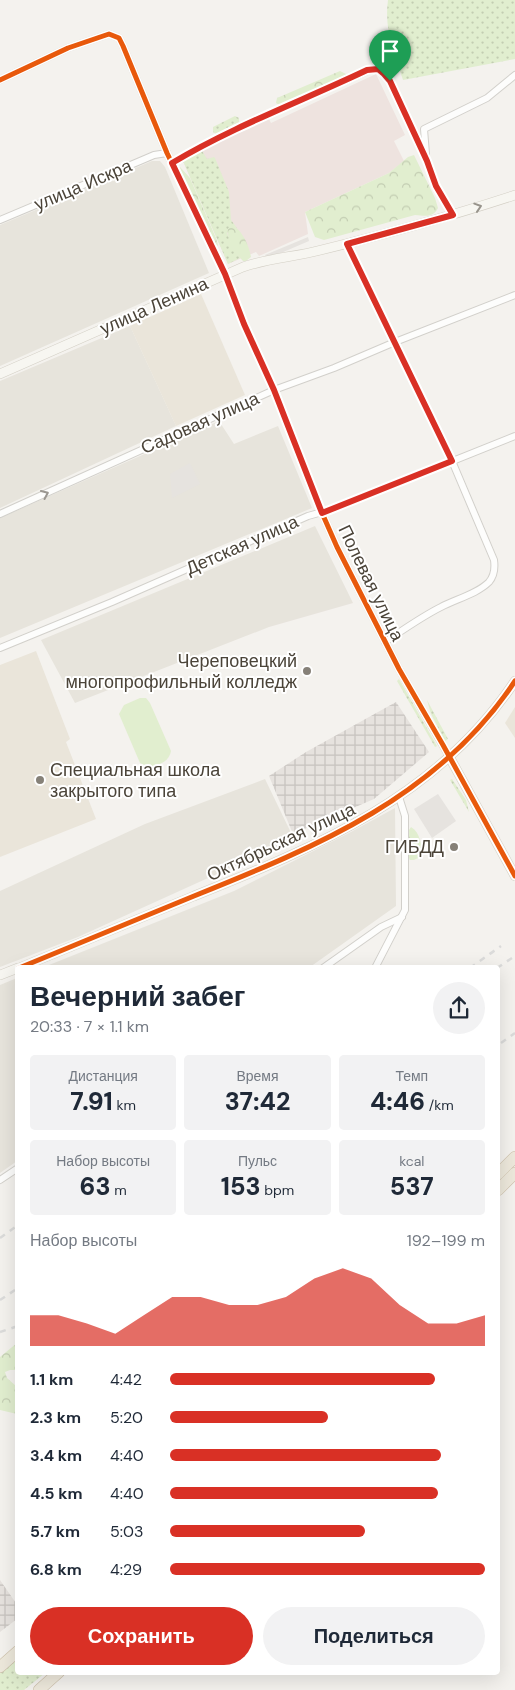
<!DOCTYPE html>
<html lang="ru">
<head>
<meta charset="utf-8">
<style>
  body { margin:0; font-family:"DM Sans",sans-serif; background:#f2f2f3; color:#1f2937; height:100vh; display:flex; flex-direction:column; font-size:19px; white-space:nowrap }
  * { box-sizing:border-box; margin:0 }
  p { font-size:16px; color:#747a83 }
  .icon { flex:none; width:28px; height:28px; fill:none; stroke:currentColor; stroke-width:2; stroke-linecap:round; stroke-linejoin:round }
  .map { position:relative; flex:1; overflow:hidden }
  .drawer { position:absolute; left:15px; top:965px; width:485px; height:710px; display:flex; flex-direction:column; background:#fff; border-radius:5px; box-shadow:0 5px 20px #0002 }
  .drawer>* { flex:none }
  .pin { position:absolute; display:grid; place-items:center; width:42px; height:42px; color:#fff; margin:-51px -21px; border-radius:50% 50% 50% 0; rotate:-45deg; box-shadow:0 0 5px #0007 }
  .pin .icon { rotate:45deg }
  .round { display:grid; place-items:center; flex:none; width:52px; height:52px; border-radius:26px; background:#f2f2f3 }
  .headline { display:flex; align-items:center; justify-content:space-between; height:85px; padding:0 15px }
  h1 { font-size:28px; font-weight:800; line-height:38px }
  .metrics { display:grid; grid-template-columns:repeat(3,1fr); gap:8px; height:85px; padding:5px 15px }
  .metrics div { display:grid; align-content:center; border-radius:5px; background:#f2f2f3; text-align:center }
  .metrics b { font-size:25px; font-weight:800 }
  .metrics small { font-size:14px; font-weight:400 }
  .metrics p { font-size:14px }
  .chart { height:140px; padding:10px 15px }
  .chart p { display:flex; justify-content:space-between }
  .chart svg { width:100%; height:90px; margin-top:5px; fill:#d93025; opacity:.7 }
  .cta { display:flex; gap:10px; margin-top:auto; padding:10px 15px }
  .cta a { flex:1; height:58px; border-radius:30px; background:#d93025; color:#fff; font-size:20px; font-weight:800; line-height:58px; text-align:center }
  .cta a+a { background:#f2f2f3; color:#1f2937 }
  ul { padding:0 15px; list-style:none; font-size:16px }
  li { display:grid; grid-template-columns:80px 60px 1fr; align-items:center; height:38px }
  li i { height:12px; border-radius:6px; background:#d93025 }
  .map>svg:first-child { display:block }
</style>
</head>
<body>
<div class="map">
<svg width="515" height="1690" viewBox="0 0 515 1690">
  <defs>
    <pattern id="industrial-grid" width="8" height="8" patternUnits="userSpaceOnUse" patternTransform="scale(1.25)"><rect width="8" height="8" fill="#e6e2de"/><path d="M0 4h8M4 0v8" fill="none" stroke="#c7c3bf"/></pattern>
    <pattern id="grass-dots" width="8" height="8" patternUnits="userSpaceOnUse" patternTransform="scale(1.25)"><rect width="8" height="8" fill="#e1eecf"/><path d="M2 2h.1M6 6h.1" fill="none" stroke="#c3cdb2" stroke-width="1.8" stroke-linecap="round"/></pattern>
    <pattern id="forest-crowns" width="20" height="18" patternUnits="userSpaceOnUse" patternTransform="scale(1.25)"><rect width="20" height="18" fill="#e1eecf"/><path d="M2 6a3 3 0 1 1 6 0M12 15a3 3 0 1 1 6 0" fill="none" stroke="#c3cdb2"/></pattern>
  </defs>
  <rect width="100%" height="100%" fill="#f4f2ee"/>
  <!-- residential -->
  <g fill="#e7e4dc">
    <polygon points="152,161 160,161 165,167 209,273 0,366 0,225"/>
    <polygon points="130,326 176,426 0,508 0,381"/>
    <polygon points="219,421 234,444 278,426 312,508 0,638 0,518"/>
    <polygon points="315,526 353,603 269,627 75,703 41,640"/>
    <polygon points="265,779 294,839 78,937 0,967 0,891 145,824"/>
    <polygon points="395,808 396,906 310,967 44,967 234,891 349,833"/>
    <polygon points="17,978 17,1161 0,1173 0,985"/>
  </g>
  <!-- industrial -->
  <g fill="url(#industrial-grid)">
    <polygon points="396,702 429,752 374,799 293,834 269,776 306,752"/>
    <polygon points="0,1580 18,1606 17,1619 0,1632"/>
  </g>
  <!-- education -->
  <g fill="#eae5da">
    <polygon points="201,294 245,395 176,426 130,326"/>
    <polygon points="36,651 70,739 66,742 96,819 0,857 0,665"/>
    <polygon points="515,707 515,738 505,723"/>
  </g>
  <!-- medical -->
  <polygon fill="#eee3df" points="376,74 405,135 394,141 404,161 389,173 305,212 308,234 259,256 256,252 228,264 183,161 201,149 268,117 271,123"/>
  <!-- grass -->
  <g fill="url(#grass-dots)">
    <path d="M 388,0 L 515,0 L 515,59 L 403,80 C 394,52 384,30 388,0 Z"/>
    <polygon points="235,116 239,118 239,122 216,134 213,132 213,127"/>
    <polygon points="201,149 207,159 214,157 215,158 229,192 231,220 237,228 234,226 227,233 233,247 240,258 228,264 183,161"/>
    <polygon points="399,679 437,746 435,747 397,681"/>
    <polygon points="427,700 448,739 445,741 431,714"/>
    <polygon points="452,779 466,800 469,812 450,780"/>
    <polygon points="17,1656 18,1672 45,1673 24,1690 0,1690 0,1672"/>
  </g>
  <!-- forest -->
  <g fill="url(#forest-crowns)">
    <polygon points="340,71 346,74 347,76 279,105 276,103 277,98"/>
    <path d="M 414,155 L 435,198 L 438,208 C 433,218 425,216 415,215 L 324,240 L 315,237 L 305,212 L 389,173 L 408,157 Z"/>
    <polygon points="180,167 190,178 216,238 218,245 217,246 212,243 182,178 178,168"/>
    <path d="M 234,226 C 243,232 249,246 251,257 L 246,261 L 243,261 C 236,254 226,239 228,228 Z"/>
    <path d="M 411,827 C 421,833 421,845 422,856 L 414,860 L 410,860 L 409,858 L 409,830 Z"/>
    <polygon points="17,1343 17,1370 10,1370 5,1372 7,1378 16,1386 17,1414 0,1410 0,1357"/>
  </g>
  <!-- garden -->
  <path fill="#e1eecf" d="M 140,698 L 146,698 L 150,703 L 171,751 C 169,762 159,765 148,767 L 140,763 L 119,714 L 124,705 Z"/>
  <!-- parking -->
  <g fill="#e6e3df">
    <polygon points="308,237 309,241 267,259 265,255"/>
    <polygon points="190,463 200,484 172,498 170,474"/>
    <polygon points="438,794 456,821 432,838 414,809"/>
  </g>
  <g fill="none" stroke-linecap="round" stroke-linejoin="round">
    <!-- street casing -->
    <g stroke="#d2d0cb" stroke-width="8">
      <g id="street">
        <polyline points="0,80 68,48 109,34 119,38 123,46 167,153 225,274 244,324 274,390 315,497 337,547 399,669 450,758"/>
        <polyline points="426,154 424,129 487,98 515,75"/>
        <path d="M 172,163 C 234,126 301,101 367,71 L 378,69 L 384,74 L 390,81 L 427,161 L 436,187 L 453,215"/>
        <polyline points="0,220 140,161 154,155 167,153"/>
        <path d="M 347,244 L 452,461 L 494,560 C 495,567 494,576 489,582 C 477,594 456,599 441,607 C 421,617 403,630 385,642"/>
        <polyline points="0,514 274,390 334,368 395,342 515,295"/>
        <polyline points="0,648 112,602 308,516 333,509 515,436"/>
        <polyline points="323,968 381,927 402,917"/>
        <polyline points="375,968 405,910 405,816 399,797"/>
        <polyline points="0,1180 18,1168"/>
      </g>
    </g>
    <!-- secondary casing -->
    <g stroke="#d3cfc5" stroke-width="10">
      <g id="secondary">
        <path d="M 0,374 L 243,267 C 269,258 295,257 321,250 C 386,234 451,216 515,195"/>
        <polyline points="450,758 515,876"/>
        <path d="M 19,968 C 78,944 136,920 194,896 C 318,846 438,797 515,681"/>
        <polyline points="0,975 18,968"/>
      </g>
    </g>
    <!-- highway casing -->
    <g stroke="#ccbfa9" stroke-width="12">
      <g id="highway">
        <polyline points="498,1174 515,1157"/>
        <polyline points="498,1190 515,1173"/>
        <polyline points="0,1667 18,1651"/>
        <polyline points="39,1690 59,1672"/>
      </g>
    </g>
    <!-- street -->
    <use href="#street" stroke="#fdfdfc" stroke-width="6"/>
    <!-- secondary -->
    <use href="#secondary" stroke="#f7f6f1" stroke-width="9"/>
    <!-- highway -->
    <use href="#highway" stroke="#ede8db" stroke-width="11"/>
    <!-- rail -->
    <g stroke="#dbdbda" stroke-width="2.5" stroke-dasharray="6 6" stroke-linecap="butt">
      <polyline points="470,968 501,946"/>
      <polyline points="497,968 515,956"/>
      <polyline points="501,1043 515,1033"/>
      <polyline points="0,1238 18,1225"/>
      <polyline points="0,1300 18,1288"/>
      <polyline points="0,1332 18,1326"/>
    </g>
    <!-- cycleway casing -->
    <g stroke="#fff" stroke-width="8">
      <g id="cycleway">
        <polyline points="0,80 68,48 109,34 119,38 123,46 167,153 225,274 244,324 274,390 315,497 337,547 399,669 443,745 515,876"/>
        <path d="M 19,968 C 78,944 136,920 194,896 C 318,846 438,797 515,681"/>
      </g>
    </g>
    <!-- cycleway -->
    <use href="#cycleway" stroke="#e8590c" stroke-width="5"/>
  </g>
  <!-- one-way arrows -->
  <defs><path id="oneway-chevron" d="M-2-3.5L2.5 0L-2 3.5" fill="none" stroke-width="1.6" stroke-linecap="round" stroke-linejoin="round" transform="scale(1.25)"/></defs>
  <use stroke="#98948c" href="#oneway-chevron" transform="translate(478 207) rotate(-18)"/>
  <use stroke="#9b9791" href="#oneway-chevron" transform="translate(45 494) rotate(-24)"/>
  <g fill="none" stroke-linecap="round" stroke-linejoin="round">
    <!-- route casing -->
    <g stroke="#fff" stroke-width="10">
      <path id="route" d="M 378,69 L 384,74 L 390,81 L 427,161 L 436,186 L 453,215 L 347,244 L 452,461 L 322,513 L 274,390 L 244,324 L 225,274 L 172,163 C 234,126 302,101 367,70 Z"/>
    </g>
    <!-- route -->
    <use href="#route" stroke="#d93025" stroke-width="6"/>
  </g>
  <!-- markers -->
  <g fill="#868178" stroke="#fff" stroke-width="2">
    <circle cx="307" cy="671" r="5"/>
    <circle cx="40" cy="780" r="5"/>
    <circle cx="454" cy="847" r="5"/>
  </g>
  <g text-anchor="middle" stroke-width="4" stroke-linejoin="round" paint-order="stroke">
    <!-- street labels -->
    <g font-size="18" fill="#4b4439" stroke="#fff">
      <text transform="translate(83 185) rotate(-23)" y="6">улица Искра</text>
      <text transform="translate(154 306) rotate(-24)" y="6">улица Ленина</text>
      <text transform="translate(200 423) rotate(-24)" y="6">Садовая улица</text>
      <text transform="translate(242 545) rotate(-24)" y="6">Детская улица</text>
      <text transform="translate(371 583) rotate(64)" y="6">Полевая улица</text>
      <text transform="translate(281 842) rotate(-25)" y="6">Октябрьская улица</text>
    </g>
    <!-- poi labels -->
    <g font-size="18" fill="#4b4439" stroke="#fff" text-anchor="end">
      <text x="297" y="667">Череповецкий<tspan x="297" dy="21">многопрофильный колледж</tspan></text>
      <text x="50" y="776" text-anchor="start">Специальная школа<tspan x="50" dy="21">закрытого типа</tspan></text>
      <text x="444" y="853">ГИБДД</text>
    </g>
  </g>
</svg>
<div class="pin" style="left:390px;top:81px;background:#1e9e55"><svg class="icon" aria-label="arrive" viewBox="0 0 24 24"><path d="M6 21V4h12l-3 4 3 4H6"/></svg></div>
<section class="drawer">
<div class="headline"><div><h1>Вечерний забег</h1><p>20:33 · 7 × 1.1 km</p></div><a class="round"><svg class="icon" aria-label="share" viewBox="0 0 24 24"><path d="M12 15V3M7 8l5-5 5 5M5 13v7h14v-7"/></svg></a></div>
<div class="metrics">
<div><p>Дистанция</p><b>7.91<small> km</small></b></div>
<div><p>Время</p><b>37:42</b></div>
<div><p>Темп</p><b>4:46<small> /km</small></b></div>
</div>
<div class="metrics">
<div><p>Набор высоты</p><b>63<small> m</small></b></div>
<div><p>Пульс</p><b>153<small> bpm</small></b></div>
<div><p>kcal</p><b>537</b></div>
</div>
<div class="chart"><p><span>Набор высоты</span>192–199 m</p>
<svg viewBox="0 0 160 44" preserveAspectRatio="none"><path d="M0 44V29L10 29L20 33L30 38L40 29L50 20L60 20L70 24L80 24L90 20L100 11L110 6L120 11L130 24L140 33L150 33L160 29V44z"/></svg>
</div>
<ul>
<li><b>1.1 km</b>4:42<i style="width:84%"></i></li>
<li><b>2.3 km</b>5:20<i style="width:50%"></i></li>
<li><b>3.4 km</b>4:40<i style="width:86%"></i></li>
<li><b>4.5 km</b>4:40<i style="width:85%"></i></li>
<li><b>5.7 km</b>5:03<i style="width:62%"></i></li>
<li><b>6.8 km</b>4:29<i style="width:100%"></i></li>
</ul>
<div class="cta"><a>Сохранить</a><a>Поделиться</a></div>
</section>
</div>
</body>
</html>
